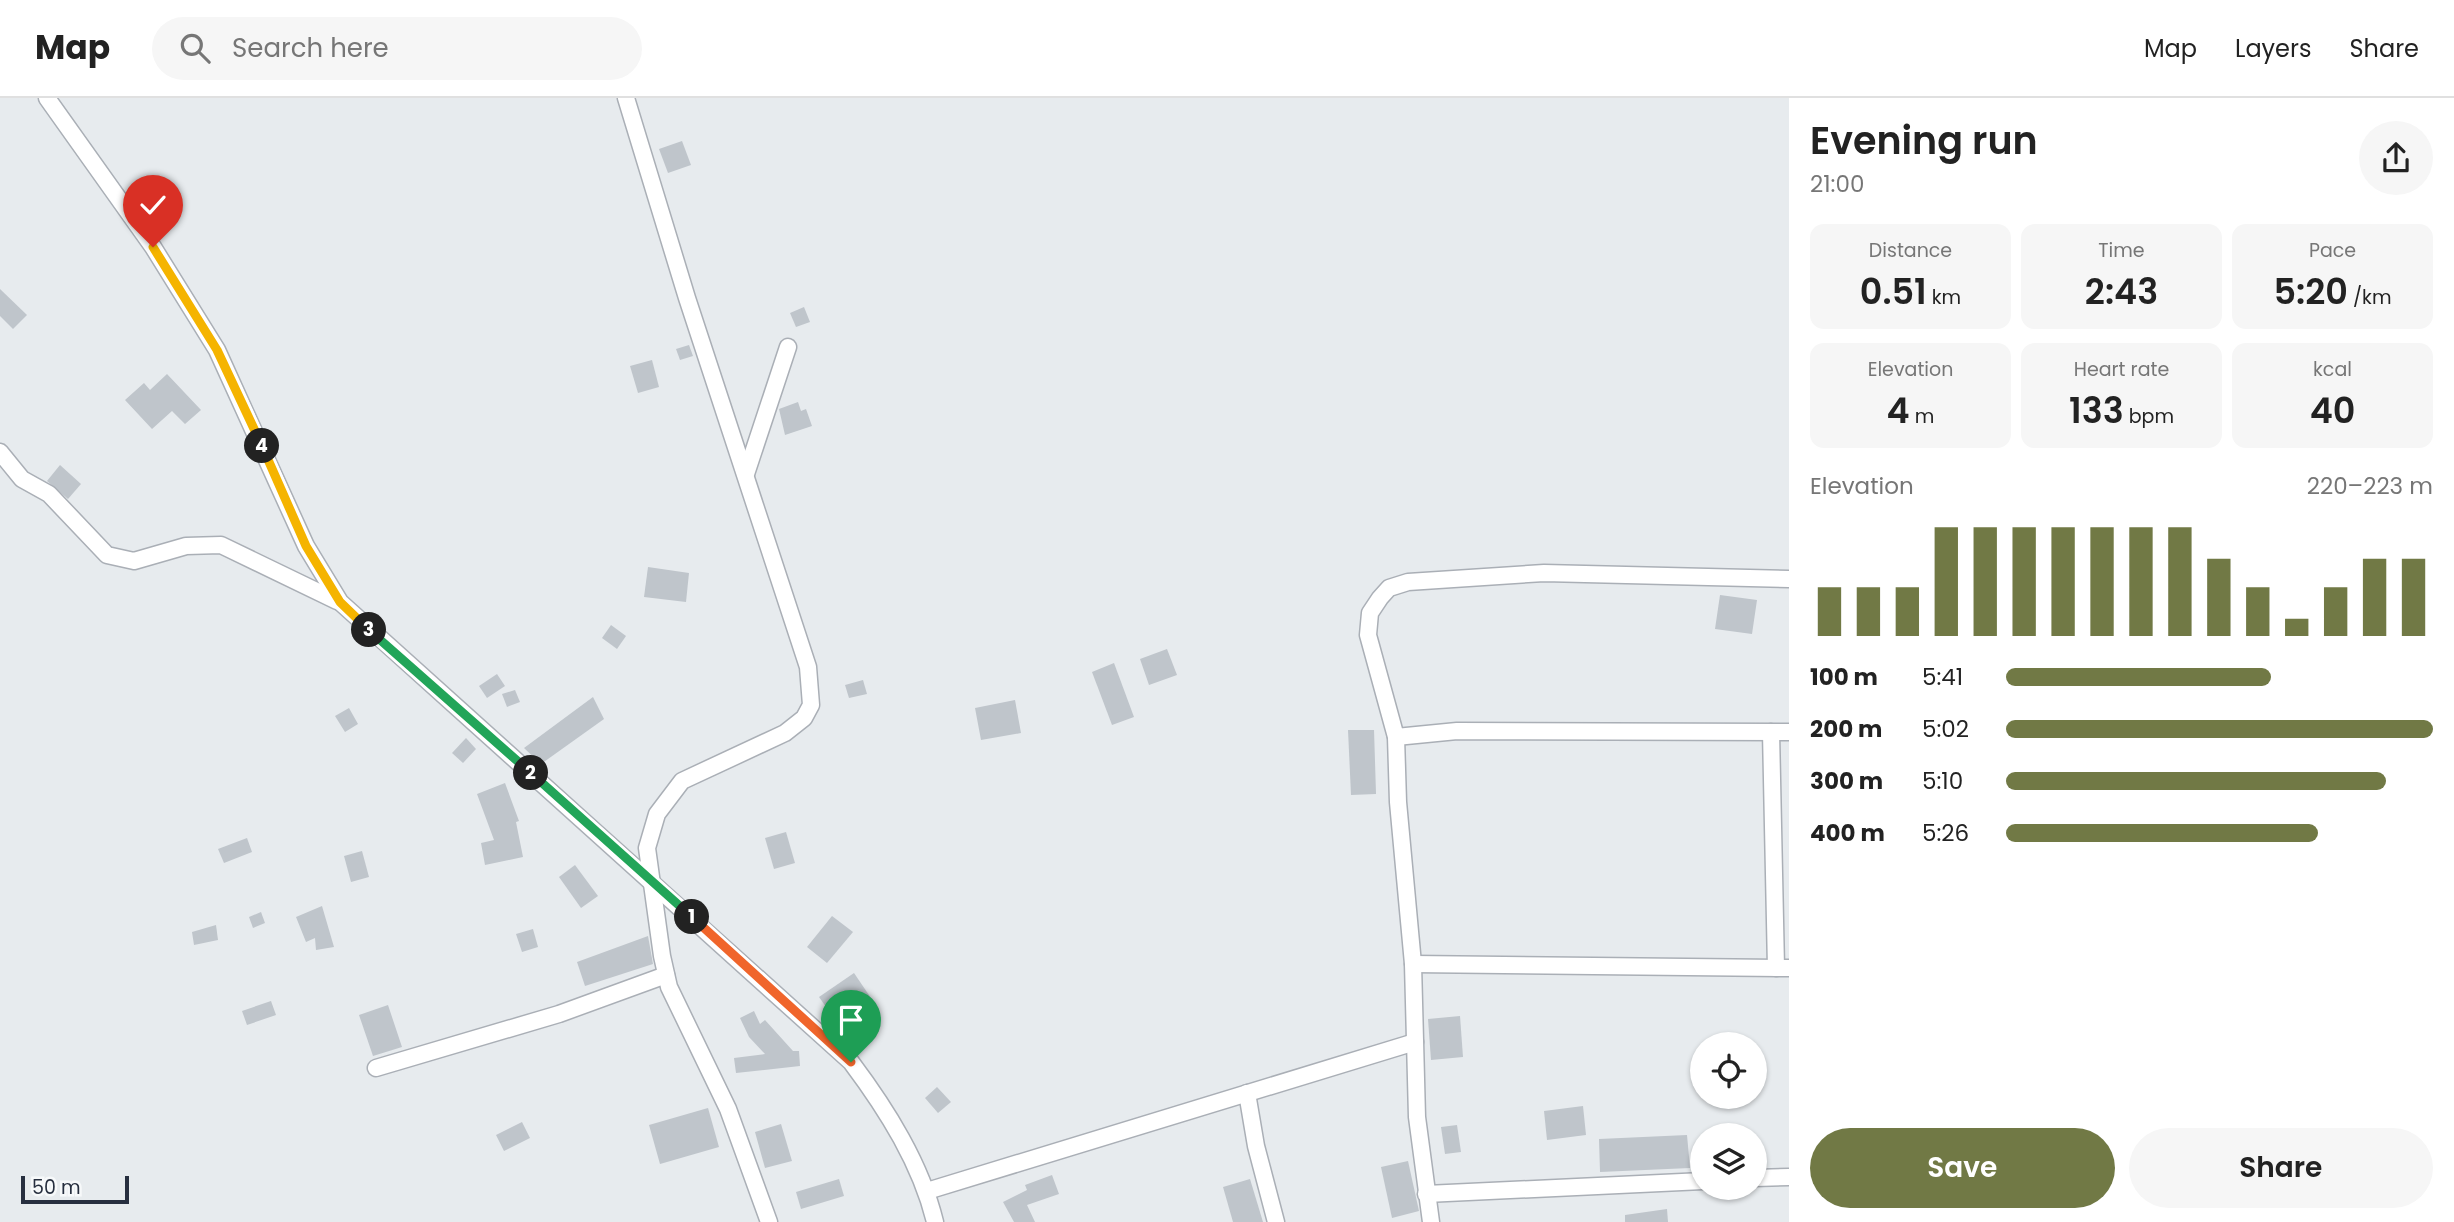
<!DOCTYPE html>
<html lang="en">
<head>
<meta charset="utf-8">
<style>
  body { margin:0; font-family:Poppins,sans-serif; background:#f6f6f6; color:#222; height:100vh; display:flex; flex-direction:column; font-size:26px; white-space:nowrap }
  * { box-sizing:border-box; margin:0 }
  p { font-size:23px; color:#767676 }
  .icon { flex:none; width:38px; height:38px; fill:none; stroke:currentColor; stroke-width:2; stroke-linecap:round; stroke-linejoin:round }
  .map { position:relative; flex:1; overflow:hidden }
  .side { display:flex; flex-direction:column; background:#fff; width:665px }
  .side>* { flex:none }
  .tools { position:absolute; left:1690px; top:934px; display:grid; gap:14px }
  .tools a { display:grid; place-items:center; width:77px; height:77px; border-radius:50%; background:#fff; box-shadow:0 2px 5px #0004; font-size:35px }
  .scale { position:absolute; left:21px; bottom:18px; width:108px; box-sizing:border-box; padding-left:7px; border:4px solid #272f3f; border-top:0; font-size:19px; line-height:24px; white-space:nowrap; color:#272f3f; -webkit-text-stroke:5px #f7f9fa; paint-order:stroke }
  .pin { position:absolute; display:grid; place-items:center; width:60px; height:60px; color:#fff; margin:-72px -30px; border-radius:50% 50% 50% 0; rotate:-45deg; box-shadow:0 0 7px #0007 }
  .pin .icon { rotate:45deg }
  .km { position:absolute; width:35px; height:35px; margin:-18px; border-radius:50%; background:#222; color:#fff; font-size:19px; line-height:35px; text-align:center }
  .round { display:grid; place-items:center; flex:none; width:74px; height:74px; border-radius:37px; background:#f6f6f6 }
  .headline { display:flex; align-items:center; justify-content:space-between; height:119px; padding:0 21px }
  h1 { font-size:38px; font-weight:600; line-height:52px }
  .stats { display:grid; grid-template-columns:repeat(3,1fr); gap:10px; height:119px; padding:7px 21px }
  .stats div { display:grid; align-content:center; border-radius:14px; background:#f6f6f6; text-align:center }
  .stats b { font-size:35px; font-weight:600 }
  .stats small { font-size:19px; font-weight:400 }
  .stats p { font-size:19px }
  .chart { height:196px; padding:14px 21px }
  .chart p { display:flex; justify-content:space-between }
  .chart svg { width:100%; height:126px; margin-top:7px; stroke:#717945; stroke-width:6 }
  .cta { display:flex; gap:14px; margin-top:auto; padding:14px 21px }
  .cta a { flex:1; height:80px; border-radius:42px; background:#717945; color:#fff; font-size:28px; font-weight:600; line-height:80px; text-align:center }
  .cta a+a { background:#f6f6f6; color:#222 }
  ul { padding:0 21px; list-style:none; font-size:23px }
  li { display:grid; grid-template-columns:112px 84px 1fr; align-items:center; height:52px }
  li i { height:18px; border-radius:9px; background:#717945 }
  header { display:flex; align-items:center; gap:42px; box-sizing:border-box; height:98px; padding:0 35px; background:#fff; border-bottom:2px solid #e0e0e0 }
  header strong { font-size:33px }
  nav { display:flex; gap:38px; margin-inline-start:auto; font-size:24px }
  .search { width:490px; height:63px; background:#f6f6f6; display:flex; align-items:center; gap:18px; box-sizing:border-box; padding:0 24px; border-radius:38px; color:#767676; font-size:26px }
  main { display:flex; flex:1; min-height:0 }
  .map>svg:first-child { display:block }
</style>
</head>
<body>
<header>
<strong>Map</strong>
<div class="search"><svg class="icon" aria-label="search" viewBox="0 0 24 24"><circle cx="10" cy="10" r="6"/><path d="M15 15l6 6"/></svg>Search here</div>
<nav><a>Map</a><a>Layers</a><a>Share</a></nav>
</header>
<main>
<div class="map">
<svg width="1789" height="1124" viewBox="0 0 1789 1124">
  <rect width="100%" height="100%" fill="#e7ebee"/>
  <!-- building -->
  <g fill="#bfc5cb">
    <polygon points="682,43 691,67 668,75 659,51"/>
    <polygon points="0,191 27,217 13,231 0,218"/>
    <polygon points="804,209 810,224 796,229 790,215"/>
    <polygon points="689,247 693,258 680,262 676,251"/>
    <polygon points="652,262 659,289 638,295 630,268"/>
    <polygon points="167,276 201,312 185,326 172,313 152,331 125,302 144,285 150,292"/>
    <polygon points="798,304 801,313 806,311 812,328 785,337 779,311"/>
    <polygon points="60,367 81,386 68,401 47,383"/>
    <polygon points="648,469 689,475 686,504 644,499"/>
    <polygon points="1720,497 1757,502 1752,536 1715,531"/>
    <polygon points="611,527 626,538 617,551 602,540"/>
    <polygon points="1167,551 1177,577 1149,587 1140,561"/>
    <polygon points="1114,565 1134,619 1112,627 1092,574"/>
    <polygon points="497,576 505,588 487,600 479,588"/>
    <polygon points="863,582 867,596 849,600 845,587"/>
    <polygon points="515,592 520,604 507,609 502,596"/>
    <polygon points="593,599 604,621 541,666 524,650"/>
    <polygon points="1015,602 1021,635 981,642 975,610"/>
    <polygon points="349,610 358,626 345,634 335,618"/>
    <polygon points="1348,632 1374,632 1376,696 1351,697"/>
    <polygon points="466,640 476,651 463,665 452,655"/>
    <polygon points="505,685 519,723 516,724 523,759 485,767 481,745 494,742 477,696"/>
    <polygon points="786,734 795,765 774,771 765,740"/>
    <polygon points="247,740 252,754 224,765 218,751"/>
    <polygon points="362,753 369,779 351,784 344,758"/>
    <polygon points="575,767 598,798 581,810 559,779"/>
    <polygon points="322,808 334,849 316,852 315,840 306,844 296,819"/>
    <polygon points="261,814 265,825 253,830 249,819"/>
    <polygon points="832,818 853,834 827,865 807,849"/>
    <polygon points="216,827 218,842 194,847 192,834"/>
    <polygon points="533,831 538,849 522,854 516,836"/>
    <polygon points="648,838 653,866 585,888 577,864"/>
    <polygon points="854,875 873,903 838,926 819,899"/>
    <polygon points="271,903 276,917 247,927 242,913"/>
    <polygon points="388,907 402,949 373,958 359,917"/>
    <polygon points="754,913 760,926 765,922 793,953 799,953 800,968 736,975 734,960 765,956 749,939 740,920"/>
    <polygon points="1460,918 1463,959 1431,962 1428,921"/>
    <polygon points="937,989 951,1004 938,1015 925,1000"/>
    <polygon points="1583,1008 1586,1037 1547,1042 1544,1013"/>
    <polygon points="708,1010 719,1049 660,1066 649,1027"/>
    <polygon points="522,1024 530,1040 504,1053 496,1037"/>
    <polygon points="781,1026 792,1063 765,1070 755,1034"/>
    <polygon points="1457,1027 1461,1054 1445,1056 1441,1029"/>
    <polygon points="1687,1037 1690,1070 1600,1074 1599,1041"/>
    <polygon points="1408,1063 1419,1113 1392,1120 1381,1069"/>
    <polygon points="1052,1077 1059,1096 1027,1107 1035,1124 1014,1124 1003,1104 1027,1092 1025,1087"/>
    <polygon points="839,1081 844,1098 801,1111 796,1094"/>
    <polygon points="1250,1081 1263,1124 1233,1124 1223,1089"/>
    <polygon points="1667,1111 1668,1124 1625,1124 1625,1117"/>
  </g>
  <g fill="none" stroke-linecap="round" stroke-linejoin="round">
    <!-- minor casing -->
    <g stroke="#aaafb6" stroke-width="19">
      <g id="minor">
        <path d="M 47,0 L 153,149 L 217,252 L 306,448 L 340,504 L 851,964 C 887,1012 921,1066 935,1124"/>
        <polyline points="626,0 687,200 808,569 811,607 804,620 785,635 682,683 657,716 647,750 662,858 669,889 728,1011 769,1124"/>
        <polyline points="0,354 22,381 49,396 107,457 134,463 186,448 221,447 337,503"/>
        <polyline points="746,376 788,249"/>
        <polyline points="1771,634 1776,870"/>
        <polyline points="1396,639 1457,633 1789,634"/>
        <polyline points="1413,866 1789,870"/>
        <polyline points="376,970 559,916 666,877"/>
        <polyline points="1247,995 1256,1048 1276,1124"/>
        <polyline points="1755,1080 1789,1079"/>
        <polyline points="927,1093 1415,944"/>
        <polyline points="1426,1096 1703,1083"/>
        <polyline points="1431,1124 1417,1019 1413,866 1398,704 1396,639 1368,537 1370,515 1380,500 1389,490 1408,484 1544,475 1789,481"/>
      </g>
    </g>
    <!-- minor -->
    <use href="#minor" stroke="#fff" stroke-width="16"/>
  </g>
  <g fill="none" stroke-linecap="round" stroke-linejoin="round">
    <!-- split-1 casing -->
    <g stroke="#fff" stroke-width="14">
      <polyline id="split-1" points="692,819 851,964"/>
    </g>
    <!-- split-2 casing -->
    <g stroke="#fff" stroke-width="14">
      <polyline id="split-2" points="531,675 692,819"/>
    </g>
    <!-- split-3 casing -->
    <g stroke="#fff" stroke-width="14">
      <polyline id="split-3" points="369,532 531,675"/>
    </g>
    <!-- split-4 casing -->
    <g stroke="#fff" stroke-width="14">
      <polyline id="split-4" points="262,348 306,448 340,504 369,532"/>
    </g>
    <!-- split-5 casing -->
    <g stroke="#fff" stroke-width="14">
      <polyline id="split-5" points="153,149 217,252 262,348"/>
    </g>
    <!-- split-1 -->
    <use href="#split-1" stroke="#f0652b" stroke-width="9"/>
    <!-- split-2 -->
    <use href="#split-2" stroke="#22a559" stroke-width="9"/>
    <!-- split-3 -->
    <use href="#split-3" stroke="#22a559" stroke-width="9"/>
    <!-- split-4 -->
    <use href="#split-4" stroke="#f5b400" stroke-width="9"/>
    <!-- split-5 -->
    <use href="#split-5" stroke="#f5b400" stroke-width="9"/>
  </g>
</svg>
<div class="tools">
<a><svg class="icon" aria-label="locate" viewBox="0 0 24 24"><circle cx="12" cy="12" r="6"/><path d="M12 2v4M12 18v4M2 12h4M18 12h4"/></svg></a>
<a><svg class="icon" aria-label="layers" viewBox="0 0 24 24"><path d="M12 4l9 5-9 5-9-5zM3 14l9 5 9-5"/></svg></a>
</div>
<div class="scale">50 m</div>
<div class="pin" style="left:851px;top:964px;background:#1e9e55"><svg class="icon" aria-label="arrive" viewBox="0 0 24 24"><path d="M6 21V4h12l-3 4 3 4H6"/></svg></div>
<div class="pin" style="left:153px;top:149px;background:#d93025"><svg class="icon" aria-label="check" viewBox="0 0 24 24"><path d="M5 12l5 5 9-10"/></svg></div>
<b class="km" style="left:692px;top:819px">1</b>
<b class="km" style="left:531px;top:675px">2</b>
<b class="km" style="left:369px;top:532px">3</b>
<b class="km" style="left:262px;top:348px">4</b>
</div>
<section class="side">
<div class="headline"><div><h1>Evening run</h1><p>21:00</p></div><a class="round"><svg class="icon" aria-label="share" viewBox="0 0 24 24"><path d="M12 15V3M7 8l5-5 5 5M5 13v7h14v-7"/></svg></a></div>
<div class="stats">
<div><p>Distance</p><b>0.51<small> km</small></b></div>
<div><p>Time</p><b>2:43</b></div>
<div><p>Pace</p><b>5:20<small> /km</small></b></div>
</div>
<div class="stats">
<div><p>Elevation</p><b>4<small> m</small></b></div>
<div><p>Heart rate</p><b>133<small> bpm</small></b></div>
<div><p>kcal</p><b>40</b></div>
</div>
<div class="chart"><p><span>Elevation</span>220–223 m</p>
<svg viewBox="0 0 160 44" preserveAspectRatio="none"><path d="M5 44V27M15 44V27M25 44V27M35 44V6M45 44V6M55 44V6M65 44V6M75 44V6M85 44V6M95 44V6M105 44V17M115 44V27M125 44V38M135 44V27M145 44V17M155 44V17"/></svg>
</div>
<ul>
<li><b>100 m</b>5:41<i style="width:62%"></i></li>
<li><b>200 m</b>5:02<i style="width:100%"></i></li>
<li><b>300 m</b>5:10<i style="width:89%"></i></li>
<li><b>400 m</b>5:26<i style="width:73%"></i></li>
</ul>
<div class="cta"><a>Save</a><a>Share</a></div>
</section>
</main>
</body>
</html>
